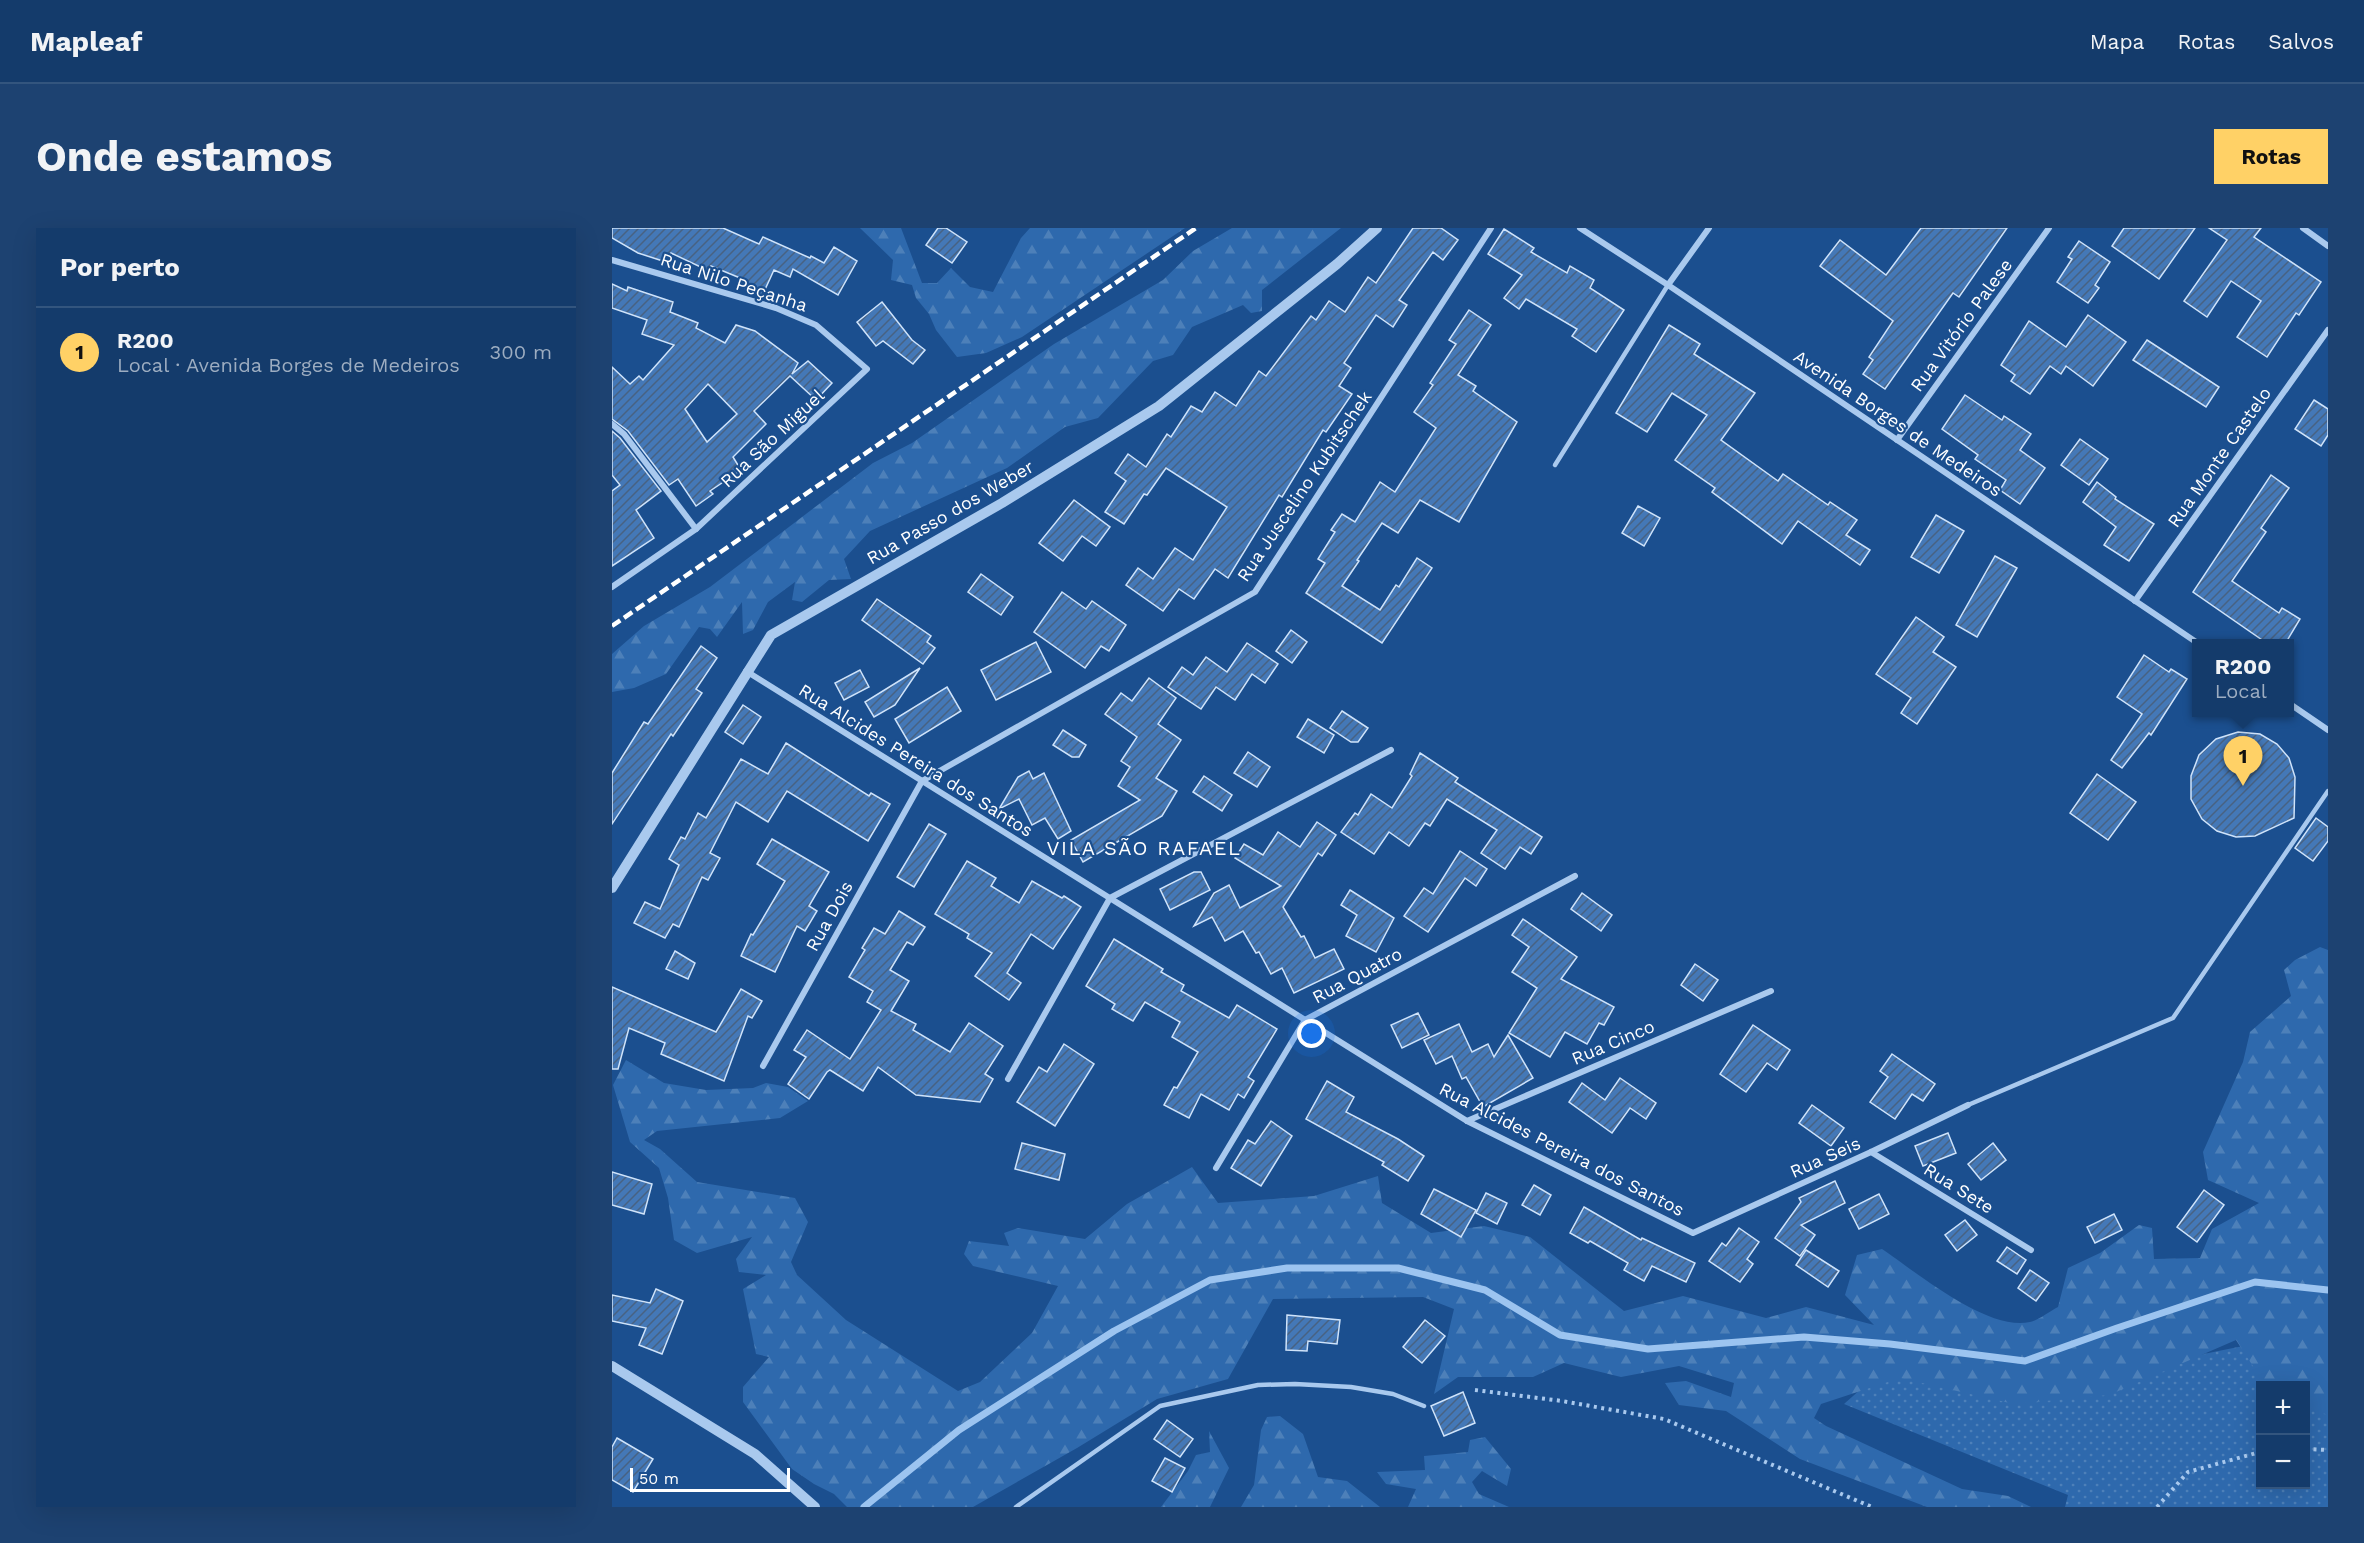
<!DOCTYPE html>
<html lang="pt">
<meta charset="utf-8">
<style>
body{margin:0;font-family:"Work Sans",sans-serif;background:#1d4271;color:#f1f3f6}
.controls{position:absolute;right:18px;bottom:18px;display:grid;overflow:hidden;border-radius:0px;box-shadow:0 6px 24px #0002}
.controls button{width:54px;height:54px;display:grid;place-items:center;padding:0;border:0;border-bottom:2px solid #33557e;background:#143b6b;color:#f1f3f6;font:30px sans-serif}
.scale{position:absolute;left:18px;bottom:15px;width:160px;box-sizing:border-box;padding-left:6px;border:3px solid #fff;border-top:0;font-size:16px;line-height:21px;white-space:nowrap;color:#fff;-webkit-text-stroke:4px #1b4f8f;paint-order:stroke}
.you{position:absolute;left:700px;top:806px;width:21px;height:21px;margin:-15px;border:4px solid #fff;border-radius:50%;background:#1a73e8;box-shadow:0 0 0 9px #1a73e833}
.badge{display:grid;place-items:center;width:39px;height:39px;border-radius:50%;background:#ffd166;color:#111;font-size:20px;font-weight:700}
.pin{position:absolute;translate:-50% -50px;filter:drop-shadow(0 2px 3px #0008)}
.pin::after{content:'';position:absolute;top:32px;width:21px;height:18px;background:inherit;clip-path:polygon(0 0,100% 0,50% 100%)}
.popup{position:absolute;left:1580px;top:411px;width:102px;height:78px;box-sizing:border-box;display:grid;place-content:center;border-radius:0px;background:#143b6b;filter:drop-shadow(0 2px 4px #0005);font-size:20px;white-space:nowrap;color:#9dadc1}
.popup b{font-size:22px;color:#f1f3f6}
.popup::after{content:'';position:absolute;left:50%;top:100%;margin-left:-12px;border:12px solid transparent;border-top-color:#143b6b}
.list{margin:0;padding:0;list-style:none}
h2{display:flex;justify-content:space-between;align-items:center;height:78px;margin:0;padding:0 24px;font-size:26px}
h2 small{font-size:20px;font-weight:400;color:#9dadc1}
.list li{display:grid;grid-template-columns:39px 1fr auto;gap:18px;align-items:center;box-sizing:border-box;height:90px;padding:0 24px;border-top:2px solid #33557e}
.list b{display:block;font-size:22px;white-space:nowrap}
.list p{margin:0;font-size:20px;white-space:nowrap;color:#9dadc1}
.list em{font-size:20px;font-style:normal;color:#9dadc1}
.map{position:relative;flex:none;width:1716px;height:1279px;overflow:hidden;border-radius:0px}
header{display:flex;align-items:center;gap:36px;box-sizing:border-box;height:84px;padding:0 30px;background:#143b6b;border-bottom:2px solid #33557e}
header strong{font-size:28px}
nav{display:flex;gap:33px;margin-inline-start:auto;font-size:21px}
.intro{display:flex;align-items:center;justify-content:space-between;box-sizing:border-box;height:144px;padding:0 36px}
h1{margin:0;font-size:42px}
.button{padding:15px 27px;border-radius:0px;background:#ffd166;color:#111;font-size:21px;font-weight:700}
main{display:flex;gap:36px;padding:0 36px}
aside{flex:1;background:#143b6b;border-radius:0px;box-shadow:0 6px 24px #0002}
.map>svg:first-child{display:block}
.grass{fill:url(#grass-dots);fill-rule:evenodd}
.forest{fill:url(#forest-firs)}
.lines{fill:none;stroke-linecap:round;stroke-linejoin:round}
.stream{stroke:#9cc4f0;stroke-width:7}
.building{fill:url(#building-hatch);stroke:#cfe3fa;stroke-width:1.5;fill-rule:evenodd}
.path{stroke:#a9c9ee;stroke-width:4;stroke-dasharray:3 4.5;stroke-linecap:butt}
.service{stroke:#a9c9ee;stroke-width:4.5}
.minor{stroke:#a9c9ee;stroke-width:6}
.tertiary{stroke:#a9c9ee;stroke-width:10}
.rail{stroke:#fff;stroke-width:4.5;stroke-dasharray:10 4.5;stroke-linecap:butt}
.labels{text-anchor:middle;dominant-baseline:central;stroke-width:4.5;stroke-linejoin:round;paint-order:stroke}
.street-label{font-size:18px;fill:#fff;stroke:#1b4f8f}
.neighbourhood-label{font-size:20px;letter-spacing:1.5px;fill:#fff;stroke:#1b4f8f}
</style>
<header>
<strong>Mapleaf</strong>
<nav><a>Mapa</a><a>Rotas</a><a>Salvos</a></nav>
</header>
<div class="intro"><h1>Onde estamos</h1><a class="button">Rotas</a></div>
<main>
<aside>
<h2>Por perto<small></small></h2>
<ul class="list">
<li><span class="badge">1</span><div><b>R200</b><p>Local · Avenida Borges de Medeiros</p></div><em>300 m</em></li>
</ul>
</aside>
<div class="map">
<svg width="1716" height="1279" viewBox="0 0 1716 1279">
<defs>
<pattern id="grass-dots" width="8" height="8" patternUnits="userSpaceOnUse" patternTransform="scale(1.5)"><rect width="8" height="8" fill="#2e69ad"/><path d="M2 2h.1M6 6h.1" fill="none" stroke="#4d80b9" stroke-width="1.8" stroke-linecap="round"/></pattern>
<pattern id="forest-firs" width="22" height="20" patternUnits="userSpaceOnUse" patternTransform="scale(1.5)"><rect width="22" height="20" fill="#2e69ad"/><path d="M5 1l3.5 6h-7zM16 11l3.5 6h-7z" fill="#4d80b9"/></pattern>
<pattern id="building-hatch" width="6" height="6" patternUnits="userSpaceOnUse" patternTransform="scale(1.5)"><rect width="6" height="6" fill="#4478b7"/><path d="M-1 1l2-2M0 6l6-6M5 7l2-2" fill="none" stroke="#486282"/></pattern>
</defs>
<rect width="100%" height="100%" fill="#1b4f8f"/>
<!-- grass -->
<path class="grass" d="M1641,1116l75,47v116h-263l3,-12 -224,-91 53,-47 129,33zM1648,1158h46v98h-46z"/>
<!-- forest -->
<g class="forest">
<path d="M248,0h41l21,55h15l14,-15 19,19 23,5 28,-54 9,-10h155l-163,109 -36,16 -29,4 -21,-27 -7,-16 -13,-16 -4,-13 -21,-5 2,-20z"/>
<path d="M620,0h109l-79,62v21l-11,2 -8,-8 -51,22 -19,28 -20,6 -55,57 -33,9 -58,41 -137,63 -26,28 7,20 -22,1 -27,22 -10,-2 3,-18 -27,20 -15,28 -10,4 -1,-32 -25,35 -7,-8 -11,-2 -33,47 -32,14 -22,4v-38l32,-28 66,-39 163,-124 39,-20 142,-99 109,-64 30,-29z"/>
<path d="M1708,719l8,3v465l-22,-8v-21l-34,-1 -12,-8 -24,-37 -127,55 -95,9 -114,-26 -79,26 -7,14 12,8 136,63 46,7 23,11h-104l-127,-48 -74,-48 -47,-6 -14,-22 21,-2 45,16 3,-14 -55,-17 -58,11 -57,-14 -31,14h-75l-24,17 20,-85 -31,-12 -150,2 -45,80 -71,20 -80,49 -104,59h-126l-13,-13 -20,-10 -22,-15 -49,-67v-15l26,-30 -13,-3 -13,-65 23,-14 -27,-3 -3,-13 16,-22 -55,16 -23,-13 -6,-42 -9,-30 -29,-26 -17,-57 13,-25 38,23 42,7 47,-2 13,-5 22,4 20,14 -28,17 -123,13 -13,9 16,9 37,33 98,16 13,24 -17,40 6,13 49,45 112,71 22,-9 52,-49 26,-47 -85,-20 -9,-12 5,-13 40,5 -5,-13 14,-5 67,11 42,-35 65,-37 26,36 96,-7 64,-20 4,27 49,30 53,-7 46,11 94,74 59,-15 83,22 40,-11 68,18 -29,-30 12,-40 25,-6c34,23 106,83 148,73 9,-2 20,-11 28,-15l10,-39 32,-15 39,-28 13,3 2,31 46,-1 12,-29 47,-26 -51,-23 -5,-28 40,-90 7,-30 41,-36 -7,-26 11,-10z"/>
<path d="M668,1188l23,18 15,43 29,4 33,26h-139l13,-22 7,-55 6,-13z"/>
<path d="M597,1203l20,37 -19,39h-49l27,-36 8,-16 14,-3z"/>
<path d="M873,1209l26,32 -4,17 -25,-15 -10,11 7,12 30,13h-101l8,-18 -30,-5 -9,-12 48,-2 -1,-14 44,-4 2,-12z"/>
</g>
<g class="lines">
<!-- stream -->
<path class="stream" d="M252,1279l95,-77 155,-99 96,-51 77,-12h111l87,22 75,45 88,14 156,-12 86,7 135,17 92,-33 138,-46 73,8"/>
</g>
<!-- building -->
<g class="building">
<path d="M0,0h111l36,16 4,-7 47,21 1,-2 13,7 10,-16 23,14 -19,34 -45,-26 -3,8 -16,-7 -12,26 -20,-9 3,-7 -34,-14 -2,5 -38,-18 -5,9 -28,-9 -26,-15z"/>
<path d="M326,0h8l21,14 -15,21 -26,-18z"/>
<path d="M801,0h28l17,12 -15,20 -10,-8 -34,48 8,5 -14,22 -17,-12 -32,48 7,5 -12,18 13,8 -26,38 -3,-2 -41,67 -3,-2 -51,83 -13,-9 -21,30 -15,-10 -16,22 -37,-26 12,-17 15,11 22,-31 18,12 34,-53 -61,-39 -19,27 -3,-1 -20,30 -19,-12 21,-31 -11,-8 13,-19 18,13 21,-33 4,3 20,-31 11,6 13,-20 21,14 23,-35 7,5 45,-60 5,4 13,-19 16,11 23,-35 8,6z"/>
<path d="M1309,0h86l-48,69 -6,-4 -68,96 -22,-15 10,-14 -4,-3 24,-36 -73,-55 20,-26 46,35z"/>
<path d="M1512,0h71l-36,51 -47,-33z"/>
<path d="M1597,0h52l-7,9 67,45 -22,33 -3,-2 -29,44 -30,-20 24,-36 -30,-20 -24,36 -23,-16 43,-61z"/>
<path d="M892,1l30,19 -3,4 36,21 3,-7 24,14 -4,8 34,22 -28,42 -24,-16 5,-7 -51,-30 -7,10 -15,-11 18,-23 -34,-21z"/>
<path d="M1467,13l31,21 -15,23 4,3 -11,15 -31,-21 15,-23 -4,-2z"/>
<path d="M0,56l15,7 1,-4 45,15 -3,10 28,11 -2,5 29,15 11,-18 19,6 43,32 -6,11 16,-13 24,22 -16,17 -26,-24 -36,35 12,13 -33,33 8,13 -31,21 3,3 -17,12 -18,-27 -9,6 -41,-54 -16,-12v-52l18,17 9,-8 4,4 31,-35 -32,-11 5,-14 -35,-12zM96,156l29,30 -30,28 -22,-33z"/>
<path d="M270,74l30,38 13,10 -12,14 -30,-23 -7,5 -19,-24z"/>
<path d="M857,82l22,15 -33,50 18,11 -3,5 44,31 -58,100 -39,-22 -22,33 -16,-10 -25,37 2,1 -17,25 38,24 16,-25 3,2 18,-29 15,10 -50,75 -76,-50 19,-30 -7,-4 17,-27 -4,-2 11,-16 13,8 25,-40 15,10 41,-64 -22,-16 19,-27 -3,-2 26,-39 -7,-4z"/>
<path d="M1476,87l38,27 -33,44 -27,-20 -5,8 -11,-8 -20,28 -19,-13 4,-6 -14,-10 28,-44 37,26z"/>
<path d="M1057,97l31,19 -6,10 61,39 -34,47 57,41 5,-7 45,31 2,-3 27,18 -11,15 24,15 -10,15 -62,-44 -16,23 -70,-52 3,-4 -40,-28 32,-45 -35,-22 -25,39 -31,-19z"/>
<path d="M1535,112l72,47 -13,20 -73,-47z"/>
<path d="M1353,167l37,25 2,-4 27,18 -11,16 25,18 -25,36 -20,-14 6,-10 -31,-21 3,-4 -36,-26z"/>
<path d="M1702,172l14,9v26l-7,11 -26,-17z"/>
<path d="M0,203l8,7 41,53 -25,19 18,28 -42,28v-75l8,-6 -8,-10z"/>
<path d="M1468,211l28,20 -19,26 -28,-20z"/>
<path d="M1659,247l18,13 -28,40 5,4 -34,49 47,32 3,-5 18,11 -15,25h-17l-75,-52z"/>
<path d="M1485,254l19,15 -1,2 39,25 -25,37 -25,-16 12,-18 -33,-25z"/>
<path d="M462,272l36,27 -14,19 -14,-10 -19,25 -24,-18z"/>
<path d="M1026,278l22,12 -16,28 -22,-13z"/>
<path d="M1324,287l28,16 -25,42 -28,-16z"/>
<path d="M1383,328l22,12 -40,69 -21,-12z"/>
<path d="M369,346l32,23 -12,18 -33,-23z"/>
<path d="M450,364l24,17 6,-8 34,24 -17,26 -8,-5 -16,22 -51,-36z"/>
<path d="M265,371l54,37 -4,6 8,6 -12,16 -61,-44z"/>
<path d="M1304,389l28,20 -11,15 23,15 -39,57 -16,-11 10,-15 -35,-24z"/>
<path d="M679,402l16,12 -15,21 -16,-12z"/>
<path d="M424,414l15,30 -55,28 -15,-30z"/>
<path d="M635,415l31,21 -13,19 -13,-9 -17,26 -19,-13 -15,22 -33,-22 14,-20 11,8 13,-18 21,15z"/>
<path d="M89,418l16,12 -21,31 6,4 -29,43 -2,-2 -59,90v-51l32,-51 4,2z"/>
<path d="M1532,427l25,17 2,-3 16,10 -36,56 -2,-2 -27,35 -11,-8 31,-46 -25,-17z"/>
<path d="M308,440l-25,37 -21,12 -9,-15z"/>
<path d="M248,442l9,17 -25,13 -9,-17z"/>
<path d="M537,450l27,20 -18,26 23,16 -25,38 21,13 -15,25 -79,46 -12,-22 69,-40 -22,-14 12,-19 -9,-6 16,-24 -32,-23 16,-21 11,8z"/>
<path d="M335,459l14,24 -52,32 -14,-24z"/>
<path d="M131,477l18,12 -18,27 -18,-12z"/>
<path d="M730,483l26,17 -10,14h-7l-21,-14z"/>
<path d="M696,491l26,16 -10,18 -27,-16z"/>
<path d="M451,502l23,15 -7,12h-7l-19,-12z"/>
<path d="M1626,504l22,2 17,10 12,14 6,19 -1,41 -39,18 -19,1 -19,-6 -15,-12 -11,-20v-23l8,-21 17,-16z"/>
<path d="M174,515l83,53 2,-3 19,11 -22,37 -81,-50 -19,31 -32,-20 -26,51 10,5 -12,22 -6,-3 -23,50 -6,-3 -8,14 -31,-15 11,-21 15,7 19,-44 -10,-6 12,-22 4,2 13,-26 8,5 35,-59 27,15z"/>
<path d="M636,524l22,15 -13,20 -23,-14z"/>
<path d="M808,525l38,25 -3,4 87,55 -11,17 -11,-7 -15,22 -24,-16 16,-23 -50,-31 -17,27 -5,-3 -16,23 -20,-14 -15,22 -33,-22 14,-19 3,2 13,-21 21,14 20,-32 -2,-2z"/>
<path d="M417,543l4,8 11,-6 27,58 -13,8 -13,-21 -13,7 -13,-26 -20,10 19,-32z"/>
<path d="M1485,546l39,28 -28,38 -38,-27z"/>
<path d="M592,548l28,19 -10,16 -29,-19z"/>
<path d="M1704,590l12,9v14l-15,20 -18,-13z"/>
<path d="M705,594l19,13 -14,21 -4,-3 -35,54 18,30 3,-1 11,22 19,-9 10,20 -50,24 -12,-25 -11,6 -12,-22 -3,1 -13,-22 -18,10 -13,-24 -18,9 20,-33 15,-8 11,23 41,-22 -46,-28 9,-14 19,11 15,-23 22,15z"/>
<path d="M317,596l17,10 -32,53 -17,-10z"/>
<path d="M160,611l57,33 -20,34 8,5 -12,20 -8,-5 -22,46 -34,-16 10,-22 2,1 32,-54 -28,-17z"/>
<path d="M848,623l27,18 -11,17 -11,-8 -37,54 -24,-16 20,-28 9,6z"/>
<path d="M355,633l29,17 -5,8 28,17 13,-22 30,17 2,-2 17,11 -28,42 -22,-15 -24,39 14,10 -12,17 -34,-24 17,-23 -25,-15 2,-4 -34,-20z"/>
<path d="M582,644h7l9,18 -40,20 -10,-21z"/>
<path d="M738,662l44,28 -18,34 -30,-16 11,-21 -16,-10z"/>
<path d="M970,665l30,22 -11,16 -30,-22z"/>
<path d="M287,683l26,16 -12,18 -6,-3 -17,28 19,11 -18,30 25,13 -3,6 37,22 19,-29 34,23 -18,28 8,5 -13,23 -64,-7 -38,-28 -15,24 -33,-21 -3,2 -18,27 -21,-15 18,-27 -12,-7 13,-20 43,29 31,-49 -14,-8 6,-11 -24,-14 16,-27 -3,-2 12,-20 11,6z"/>
<path d="M911,691l54,38 -16,22 53,28 -10,18 -5,-2 -12,21 -22,-12 -15,25 -41,-24 28,-45 -25,-16 17,-25 -17,-12z"/>
<path d="M502,711l49,30 -2,3 23,13 -3,6 48,27 8,-13 40,24 -29,48 6,4 -10,17 -6,-4 -9,16 -28,-16 -12,24 -25,-13 10,-18 3,1 21,-36 -26,-15 8,-15 -35,-20 -12,19 -21,-12 3,-5 -29,-18z"/>
<path d="M63,723l20,12 -7,16 -22,-10z"/>
<path d="M1083,736l23,16 -15,21 -22,-16z"/>
<path d="M0,759l104,45 25,-43 21,12 -10,17 -4,-2 -24,65 -63,-27 4,-11 -36,-15 -11,41h-6z"/>
<path d="M806,785l11,22 -27,13 -11,-23z"/>
<path d="M847,796l13,28 16,-8 6,13 14,-22 25,43 -50,29 -17,-30 -4,2 -10,-23 -16,8 -12,-24z"/>
<path d="M1141,797l37,25 -13,20 -10,-7 -21,29 -26,-18z"/>
<path d="M452,816l30,20 -39,62 -38,-24 22,-35 8,5z"/>
<path d="M1280,826l43,30 -12,17 -11,-7 -17,25 -25,-17 18,-25 -8,-6z"/>
<path d="M1008,850l36,25 -10,16 -16,-11 -18,25 -43,-31 13,-19 23,17z"/>
<path d="M715,853l27,16 -8,15 52,27 26,17 -16,25 -26,-16 2,-3 -78,-43z"/>
<path d="M1200,877l32,23 -13,18 -32,-23z"/>
<path d="M659,893l21,15 -31,50 -30,-18 17,-28 7,4z"/>
<path d="M1336,905l8,20 -33,13 -8,-20z"/>
<path d="M410,915l43,11 -6,26 -44,-11z"/>
<path d="M1381,915l13,17 -25,20 -13,-16z"/>
<path d="M0,944l40,12 -8,30 -32,-9z"/>
<path d="M1223,953l10,22 -44,22 14,10 -15,21 -25,-18 26,-36 -2,-4z"/>
<path d="M922,957l17,10 -11,20 -18,-10z"/>
<path d="M822,961l42,21 -15,27 -40,-23z"/>
<path d="M1592,962l20,15 -27,37 -20,-15z"/>
<path d="M874,965l21,10 -10,21 -21,-11z"/>
<path d="M1267,966l10,20 -30,15 -10,-20z"/>
<path d="M972,979l57,33 1,-2 53,25 -9,19 -34,-16 -8,15 -20,-11 4,-7 -38,-22 -2,2 -18,-10z"/>
<path d="M1502,986l8,16 -27,13 -8,-16z"/>
<path d="M1353,992l12,15 -20,16 -12,-16z"/>
<path d="M1127,1000l20,14 -12,17 6,5 -13,18 -31,-21 13,-18 4,3z"/>
<path d="M1395,1019l19,13 -9,14 -20,-13z"/>
<path d="M1194,1022l33,21 -11,16 -32,-22z"/>
<path d="M1418,1042l19,13 -13,18 -18,-13z"/>
<path d="M44,1061l27,12 -21,53 -23,-9 7,-17 -34,-7v-26l38,8z"/>
<path d="M675,1087l53,5 -3,24 -29,-3 -1,10 -21,-1z"/>
<path d="M813,1092l20,16 -23,27 -19,-16z"/>
<path d="M851,1164l12,31 -31,13 -13,-30z"/>
<path d="M555,1192l26,19 -13,18 -26,-18z"/>
<path d="M5,1210l36,21 -20,33 -21,-12v-33z"/>
<path d="M553,1230l20,10 -13,24 -20,-11z"/>
</g>
<g class="lines">
<!-- path -->
<g class="path">
<path d="M863,1162l87,11 102,18 208,88"/>
<path d="M1694,1221l22,1"/>
<path d="M1545,1279l31,-35 72,-20"/>
</g>
<!-- service -->
<g class="service">
<path d="M943,237l113,-180"/>
<path d="M1356,877l205,-87 155,-227"/>
<path d="M404,1279l144,-101 98,-21 37,-1 56,3 42,7 31,12"/>
</g>
<!-- minor -->
<g class="minor">
<path d="M968,0l88,57 531,359"/>
<path d="M1691,0l25,18"/>
<path d="M0,32l164,48 40,17 51,44 -171,160 -84,58"/>
<path d="M1056,57l41,-57"/>
<path d="M0,196l12,10 72,95"/>
<path d="M1285,212l152,-212"/>
<path d="M1523,373l193,-271"/>
<path d="M134,443l721,450 226,112 178,-81 97,-47"/>
<path d="M1678,476l38,26"/>
<path d="M151,838l159,-285 333,-189 236,-364"/>
<path d="M396,851l102,-181 281,-148"/>
<path d="M855,893l304,-130"/>
<path d="M1259,924l160,98"/>
<path d="M604,940l89,-148 270,-144"/>
</g>
<!-- tertiary -->
<g class="tertiary">
<path d="M0,660l159,-253 231,-132 157,-97 178,-142 40,-36"/>
<path d="M0,1138l143,88 60,53"/>
</g>
<!-- rail -->
<path class="rail" d="M0,398l584,-398"/>
</g>
<g class="labels">
<!-- street labels -->
<g class="street-label">
<text transform="translate(122 54) rotate(18)">Rua Nilo Peçanha</text>
<text transform="translate(1349 97) rotate(-54)">Rua Vitório Palese</text>
<text transform="translate(1286 195) rotate(34)">Avenida Borges de Medeiros</text>
<text transform="translate(160 210) rotate(-43)">Rua São Miguel</text>
<text transform="translate(1607 229) rotate(-55)">Rua Monte Castelo</text>
<text transform="translate(692 258) rotate(-56)">Rua Juscelino Kubitschek</text>
<text transform="translate(338 284) rotate(-30)">Rua Passo dos Weber</text>
<text transform="translate(304 532) rotate(32)">Rua Alcides Pereira dos Santos</text>
<text transform="translate(217 688) rotate(-61)">Rua Dois</text>
<text transform="translate(745 747) rotate(-28)">Rua Quatro</text>
<text transform="translate(1001 814) rotate(-23)">Rua Cinco</text>
<text transform="translate(950 921) rotate(27)">Rua Alcides Pereira dos Santos</text>
<text transform="translate(1213 929) rotate(-24)">Rua Seis</text>
<text transform="translate(1347 960) rotate(32)">Rua Sete</text>
</g>
<!-- neighbourhood labels -->
<g class="neighbourhood-label">
<text x="532" y="620">VILA SÃO RAFAEL</text>
</g>
</g>
</svg>
<div class="controls">
<button>+</button>
<button>−</button>
</div>
<div class="scale">50 m</div>
<div class="you"></div>
<div class="pin badge" style="left:1631px;top:558px">1</div>
<div class="popup"><b>R200</b>Local</div>
</div>
</main>
